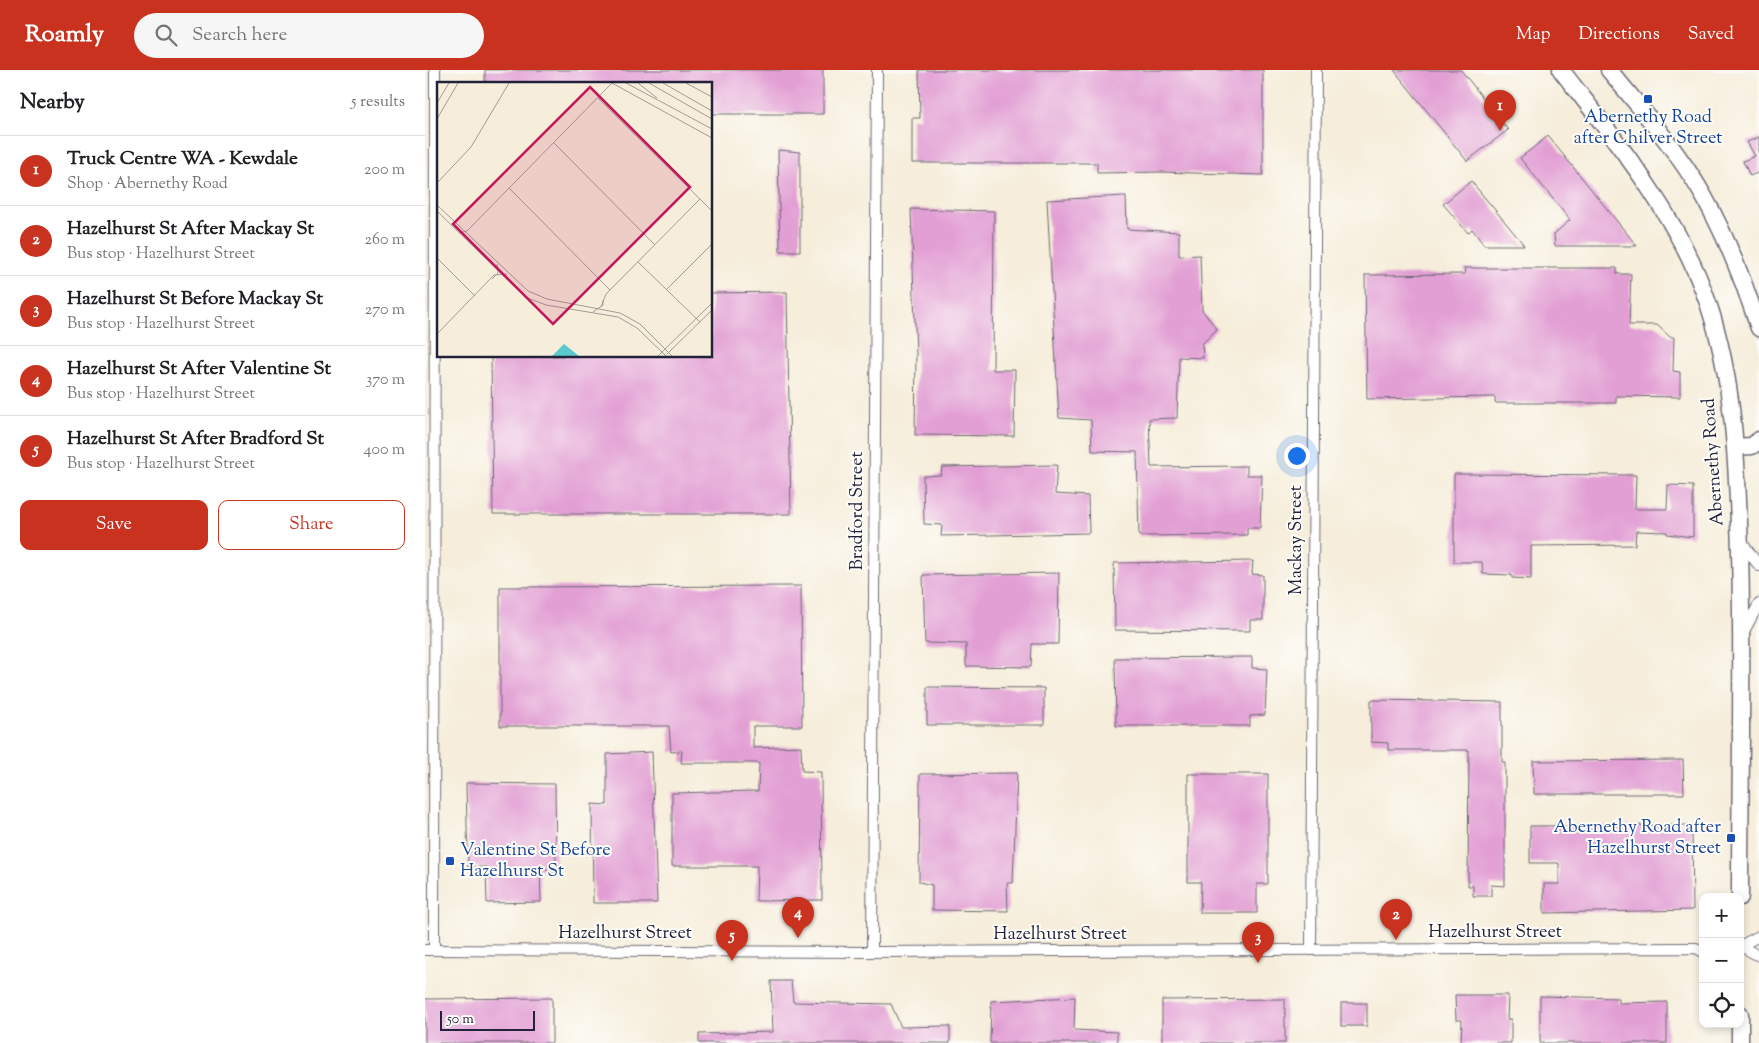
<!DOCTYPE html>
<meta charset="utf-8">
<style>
body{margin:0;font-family:"Sorts Mill Goudy",serif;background:#f6f6f6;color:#202124}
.controls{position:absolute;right:15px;bottom:15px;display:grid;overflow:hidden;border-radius:10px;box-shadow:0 2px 8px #0003}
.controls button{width:45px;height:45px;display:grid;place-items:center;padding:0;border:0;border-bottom:1px solid #e0e0e0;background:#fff;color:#202124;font:25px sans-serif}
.scale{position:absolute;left:15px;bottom:12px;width:95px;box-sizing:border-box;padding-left:5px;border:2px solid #22223b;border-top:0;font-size:14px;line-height:18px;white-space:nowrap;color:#22223b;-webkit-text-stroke:4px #fdfcf7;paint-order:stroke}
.you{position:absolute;left:871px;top:385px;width:18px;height:18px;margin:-12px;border:4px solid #fff;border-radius:50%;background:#1a73e8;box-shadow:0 0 0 8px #1a73e833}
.badge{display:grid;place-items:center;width:32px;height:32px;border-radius:50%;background:#c8321e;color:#fff;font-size:16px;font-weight:700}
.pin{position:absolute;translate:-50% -41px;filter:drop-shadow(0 1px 2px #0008)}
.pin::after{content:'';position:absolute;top:26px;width:18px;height:15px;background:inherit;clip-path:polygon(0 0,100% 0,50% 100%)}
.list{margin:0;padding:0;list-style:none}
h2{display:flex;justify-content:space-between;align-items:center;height:65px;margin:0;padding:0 20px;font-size:21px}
h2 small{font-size:16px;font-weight:400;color:#757577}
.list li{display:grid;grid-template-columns:32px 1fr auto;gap:15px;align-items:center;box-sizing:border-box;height:70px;padding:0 20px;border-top:1px solid #e0e0e0}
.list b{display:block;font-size:19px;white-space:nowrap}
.list p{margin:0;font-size:16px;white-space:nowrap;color:#757577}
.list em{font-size:16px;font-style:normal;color:#757577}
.actions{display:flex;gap:10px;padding:15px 20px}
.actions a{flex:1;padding:11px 0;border:1px solid #c8321e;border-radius:10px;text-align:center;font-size:18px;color:#c8321e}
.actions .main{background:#c8321e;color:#fff}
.icon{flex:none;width:28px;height:28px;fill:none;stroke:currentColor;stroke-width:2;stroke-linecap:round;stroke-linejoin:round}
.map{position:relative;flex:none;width:1334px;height:973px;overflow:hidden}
header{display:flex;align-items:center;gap:30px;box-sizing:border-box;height:70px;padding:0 25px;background:#c8321e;color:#fff}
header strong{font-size:24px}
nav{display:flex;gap:28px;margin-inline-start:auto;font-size:18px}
.search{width:350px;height:45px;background:#f6f6f6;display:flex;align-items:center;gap:12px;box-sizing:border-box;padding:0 18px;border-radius:28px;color:#757577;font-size:19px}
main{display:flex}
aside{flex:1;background:#fff}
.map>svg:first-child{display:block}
.building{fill:#e29fd4}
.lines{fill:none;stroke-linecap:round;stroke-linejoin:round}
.street-casing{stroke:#6c6973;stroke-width:12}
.primary-casing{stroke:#6c6973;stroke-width:19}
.street{stroke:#fff;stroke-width:10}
.primary{stroke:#fff;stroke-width:16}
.transit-dot{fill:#1a4fb4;stroke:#fdfcf7;stroke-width:2}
.labels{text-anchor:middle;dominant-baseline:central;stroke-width:4;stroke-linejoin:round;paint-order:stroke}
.transit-label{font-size:18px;fill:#164399;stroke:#fdfcf7}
.street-label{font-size:18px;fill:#22223b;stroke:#fdfcf7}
.inset-road{fill:none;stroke:#a19c9a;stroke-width:1}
.view{fill:#c2185b;fill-opacity:0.15;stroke:#c2185b;stroke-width:2.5}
.inset-edge{fill:none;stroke:#22223b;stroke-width:2.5}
</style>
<header>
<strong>Roamly</strong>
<div class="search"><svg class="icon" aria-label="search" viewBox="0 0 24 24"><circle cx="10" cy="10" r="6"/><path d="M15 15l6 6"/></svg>Search here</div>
<nav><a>Map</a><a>Directions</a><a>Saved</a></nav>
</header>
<main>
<aside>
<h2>Nearby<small>5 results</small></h2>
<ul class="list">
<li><span class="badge">1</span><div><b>Truck Centre WA - Kewdale</b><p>Shop · Abernethy Road</p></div><em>200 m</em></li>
<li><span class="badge">2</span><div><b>Hazelhurst St After Mackay St</b><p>Bus stop · Hazelhurst Street</p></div><em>260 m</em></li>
<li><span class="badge">3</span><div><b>Hazelhurst St Before Mackay St</b><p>Bus stop · Hazelhurst Street</p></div><em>270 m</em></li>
<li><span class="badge">4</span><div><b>Hazelhurst St After Valentine St</b><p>Bus stop · Hazelhurst Street</p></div><em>370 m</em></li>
<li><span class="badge">5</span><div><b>Hazelhurst St After Bradford St</b><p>Bus stop · Hazelhurst Street</p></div><em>400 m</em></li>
</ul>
<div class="actions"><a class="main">Save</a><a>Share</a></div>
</aside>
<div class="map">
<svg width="1334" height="973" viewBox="0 0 1334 973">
<rect width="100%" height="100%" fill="#fdfcf7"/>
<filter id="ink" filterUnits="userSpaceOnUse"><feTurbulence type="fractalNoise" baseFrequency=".02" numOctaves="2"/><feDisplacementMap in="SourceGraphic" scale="10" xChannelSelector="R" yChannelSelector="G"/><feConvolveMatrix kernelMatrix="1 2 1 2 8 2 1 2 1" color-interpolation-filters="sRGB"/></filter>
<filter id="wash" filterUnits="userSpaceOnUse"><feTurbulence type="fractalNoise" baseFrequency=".0096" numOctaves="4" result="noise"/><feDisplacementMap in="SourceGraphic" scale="20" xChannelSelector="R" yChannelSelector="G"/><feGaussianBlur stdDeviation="1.12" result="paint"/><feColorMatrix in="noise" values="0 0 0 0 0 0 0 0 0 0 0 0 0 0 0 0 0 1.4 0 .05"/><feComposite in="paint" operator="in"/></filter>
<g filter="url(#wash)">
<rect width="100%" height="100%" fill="#f6edda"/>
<g id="blocks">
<!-- building -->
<g class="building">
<path d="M60,0h338v44h-112v-30h-226z"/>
<path d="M494,0h344v105l-103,-3 -63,1v-10h-185v-45h8z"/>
<path d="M969,0h67l47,60 -41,31z"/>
<path d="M1123,66l89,110h-82l-1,-12 16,-14 -50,-62z"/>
<path d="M1334,67v35l-9,4 -7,-15 12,-5 -8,-14z"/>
<path d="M353,80l22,2v99h-20z"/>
<path d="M1046,111l53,64h-40l-12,-16 -4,4 -25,-29z"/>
<path d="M701,126l1,33 52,3v24l21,-1 2,55 15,19 -15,15 1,14 -24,-1 -2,61 -28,1 2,48 96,-1v9h15l-2,53h-13v7l-108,1 -2,-84 -45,-1 -1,-31 -32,-2 -12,-218z"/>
<path d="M486,139l83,2 -1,159h22l-1,66 -99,-1 1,-81z"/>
<path d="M1039,198h153v6h14l-2,51h28l13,12h4l-1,34 7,1v25l-64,-1v7h-121v-6l-128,2 -2,-124 100,-1z"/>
<path d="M362,222l4,222h-298l-2,-158h220v-63z"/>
<path d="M632,395l-2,29 33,2 1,37 -148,3 1,-11 -18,-1 -1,-48 18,-1 1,-8z"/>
<path d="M1029,404l182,1 -1,34h32l1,-24 25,1v51l-26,-3v-2l-31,-1 -1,14 -104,1v33l-19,-1v-3l-29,-1 -1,-12h-28z"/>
<path d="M828,491l-1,13 11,1v45h-13v11l-135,-1 -1,-67z"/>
<path d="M634,503l-1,71h-26l-1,23 -65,-1v-22l-41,-1 -2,-68z"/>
<path d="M376,516l1,140h-49v22l48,-2 1,25 19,1 1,128 -66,1 1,-35h-85v-73l86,-2 1,-28h-78l1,-12 -11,1 -2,-26h-169v-139z"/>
<path d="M827,587v11l15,1 -2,46 -15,1v10h-134l-1,-68z"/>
<path d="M502,617l117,1v37h-117z"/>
<path d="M946,630l131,2v60h3v124l-14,-1v11h-18v-10h-5l1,-136h-81v-7l-17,-1z"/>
<path d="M227,682l5,151h-64l-1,-99 15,1v-51z"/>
<path d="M1258,690l1,34h-150l-1,-33z"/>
<path d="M592,703l-4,110h-6l1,28 -76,-1v-25l-13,-3 1,-108z"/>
<path d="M763,704h80v110h-11v29h-57l1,-31h-13z"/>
<path d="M41,713l89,1 1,87 -16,-1 1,32 -54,1 -1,-36h-18z"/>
<path d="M1267,755l1,85 -149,3v-29h15v-21h-29v-37z"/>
<path d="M346,911h20l2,21 98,2 10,23 49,-1v17h-251v-9l74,-2z"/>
<path d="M1030,925h53l-1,24h4v24h-50l1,-23h-6z"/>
<path d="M1115,926l79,2v5l48,-1v41h-127z"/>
<path d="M650,927l-1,33 43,2v11h-127l1,-42z"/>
<path d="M127,928v45h-127v-44z"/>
<path d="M860,929v44h-123v-43z"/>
<rect x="916" y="933" width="26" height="23"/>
</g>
</g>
</g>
<g filter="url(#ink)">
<use href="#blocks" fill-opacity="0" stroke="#6c6973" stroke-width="1"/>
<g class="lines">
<defs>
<g id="street">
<path d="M1316,471l18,25"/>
<path d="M1319,561l15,-27"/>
<path d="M1315,876l19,-10"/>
<path d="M1315,876l19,10"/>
<path d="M9,879l1,-879"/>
<path d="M0,880l447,2 824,-4 7,4"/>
<path d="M886,880l5,-880"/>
<path d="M447,882l5,-882"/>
</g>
<g id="primary">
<path d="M1136,0c56,72 117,145 147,233 27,80 29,164 32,247 3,116 0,231 0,347"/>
<path d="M1184,0c33,40 68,80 94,125 24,42 41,87 56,133"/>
<path d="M1310,377l17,-1 7,-6"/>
<path d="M1315,944v29"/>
</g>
</defs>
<!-- street casing -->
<use href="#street" class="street-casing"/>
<!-- primary casing -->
<use href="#primary" class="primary-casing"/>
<!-- street -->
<use href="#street" class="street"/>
<!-- primary -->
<use href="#primary" class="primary"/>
</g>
</g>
<!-- markers -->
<g class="transit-dot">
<rect x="1218" y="24" width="10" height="10" rx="2.5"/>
<rect x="1301" y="763" width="10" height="10" rx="2.5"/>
<rect x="20" y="786" width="10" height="10" rx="2.5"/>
</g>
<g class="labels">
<!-- transit labels -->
<g class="transit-label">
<text x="1223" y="48">Abernethy Road<tspan x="1223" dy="21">after Chilver Street</tspan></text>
<text x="1296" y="758" text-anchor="end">Abernethy Road after<tspan x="1296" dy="21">Hazelhurst Street</tspan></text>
<text x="35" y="781" text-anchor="start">Valentine St Before<tspan x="35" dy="21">Hazelhurst St</tspan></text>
</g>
<!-- street labels -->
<g class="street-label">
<text transform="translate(1289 392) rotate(-94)">Abernethy Road</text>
<text transform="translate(433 441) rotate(-90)">Bradford Street</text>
<text transform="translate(872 470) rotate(-90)">Mackay Street</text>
<text x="1070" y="863">Hazelhurst Street</text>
<text x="200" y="864">Hazelhurst Street</text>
<text x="635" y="865">Hazelhurst Street</text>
</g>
</g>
<!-- overview -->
<g transform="translate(12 12)">
<rect width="275" height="275" fill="#f6edda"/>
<path d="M127,262l15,12h-27z" fill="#5bc8d0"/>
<path class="inset-road" d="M175,1l100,55M189,1l86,46M201,1l19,15M212,1l63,36M226,1l49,28M249,1l26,14M161,16l114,113M0,21l12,-20M0,37l21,-36M117,61l101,102M0,101l34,-36 38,-64M72,106l101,102M0,123l91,86 19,8 73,14 20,11 32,32M0,129l88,86 21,8 72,12 19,11 29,28M22,151l8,-2 145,-148M0,176l38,38M201,180l62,60M55,197l6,-6 -1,-9M229,208l46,-46M164,225l5,-13 94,-95M156,230l10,-7v-5M0,252l57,-59 13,-1M230,272l45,-44M221,274l54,-53"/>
<path class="view" d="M153,5l100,100 -137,137 -100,-100z"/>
<rect width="275" height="275" class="inset-edge"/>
</g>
</svg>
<div class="controls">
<button>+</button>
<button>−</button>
<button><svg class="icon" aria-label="locate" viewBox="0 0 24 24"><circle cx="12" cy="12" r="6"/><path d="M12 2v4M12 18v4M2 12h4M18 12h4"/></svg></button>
</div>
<div class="scale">50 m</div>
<div class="you"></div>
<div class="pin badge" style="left:1075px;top:61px">1</div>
<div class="pin badge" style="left:971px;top:870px">2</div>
<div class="pin badge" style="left:833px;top:893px">3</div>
<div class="pin badge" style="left:373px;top:868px">4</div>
<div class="pin badge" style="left:307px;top:891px">5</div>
</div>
</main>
